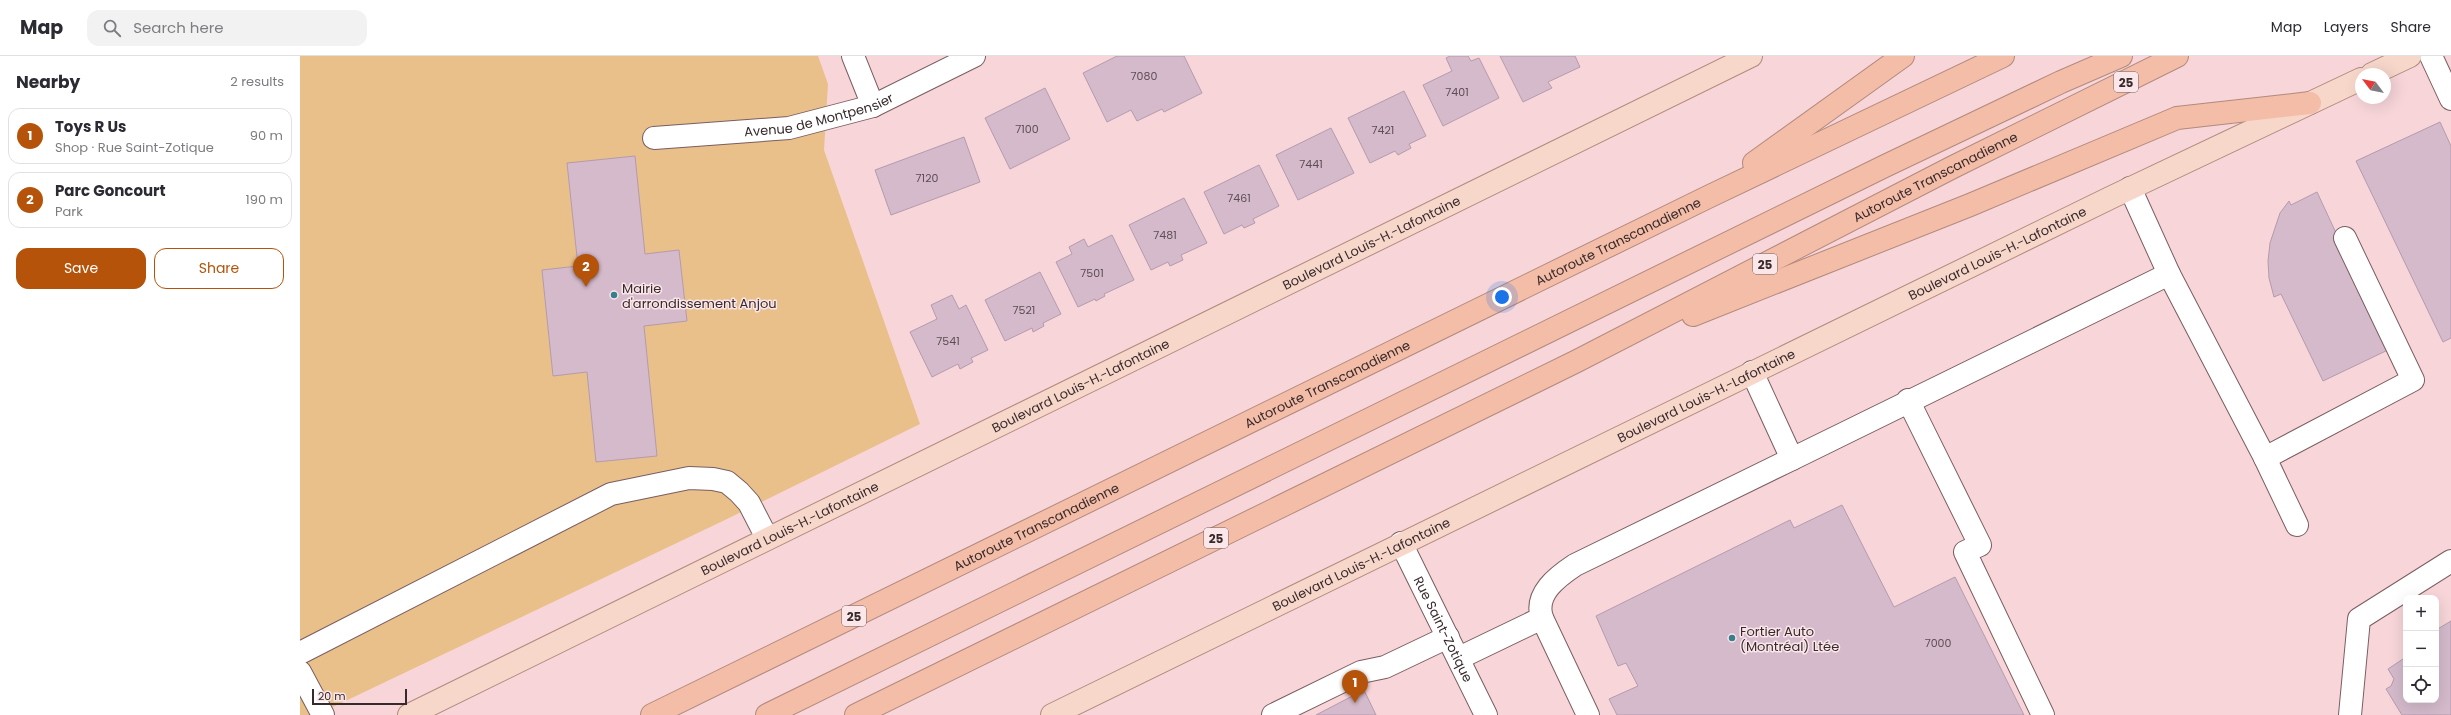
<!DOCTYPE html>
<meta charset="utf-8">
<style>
body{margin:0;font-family:Poppins,sans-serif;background:#f2f2f3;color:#2b2b33}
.controls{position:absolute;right:12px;bottom:12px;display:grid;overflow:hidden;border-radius:8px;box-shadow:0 4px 16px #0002}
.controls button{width:36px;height:36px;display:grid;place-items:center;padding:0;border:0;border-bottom:1px solid #e1e1e2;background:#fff;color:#2b2b33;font:20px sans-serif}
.compass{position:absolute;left:2055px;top:12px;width:36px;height:36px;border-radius:50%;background:#fff;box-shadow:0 4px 16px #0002;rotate:302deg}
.scale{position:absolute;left:12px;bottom:10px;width:95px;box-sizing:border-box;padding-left:4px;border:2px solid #372a2c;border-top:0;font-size:11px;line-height:14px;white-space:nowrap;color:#372a2c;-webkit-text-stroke:3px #fbe6e9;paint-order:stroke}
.you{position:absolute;left:1202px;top:241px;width:14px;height:14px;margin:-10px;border:3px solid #fff;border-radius:50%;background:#1a73e8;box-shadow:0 0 0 6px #1a73e833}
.badge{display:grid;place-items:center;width:26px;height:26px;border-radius:50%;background:#b45309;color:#fff;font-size:13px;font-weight:700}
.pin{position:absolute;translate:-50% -33px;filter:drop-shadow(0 1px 2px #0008)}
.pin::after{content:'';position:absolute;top:21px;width:14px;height:12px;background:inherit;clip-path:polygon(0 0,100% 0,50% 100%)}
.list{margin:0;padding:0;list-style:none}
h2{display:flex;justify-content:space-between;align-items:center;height:52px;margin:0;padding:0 16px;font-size:17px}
h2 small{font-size:13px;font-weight:400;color:#7c7c81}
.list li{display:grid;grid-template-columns:26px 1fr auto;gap:12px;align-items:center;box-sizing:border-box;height:56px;margin:0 8px 8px;padding:0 8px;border:1px solid #e1e1e2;border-radius:12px}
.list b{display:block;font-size:15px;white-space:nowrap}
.list p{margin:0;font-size:13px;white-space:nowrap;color:#7c7c81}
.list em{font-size:13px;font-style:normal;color:#7c7c81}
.actions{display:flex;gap:8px;padding:12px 16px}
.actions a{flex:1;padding:9px 0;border:1px solid #b45309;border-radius:12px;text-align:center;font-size:14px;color:#b45309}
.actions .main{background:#b45309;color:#fff}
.icon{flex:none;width:22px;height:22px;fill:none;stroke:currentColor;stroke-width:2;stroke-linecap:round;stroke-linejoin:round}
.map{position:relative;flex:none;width:2151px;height:659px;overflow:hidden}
header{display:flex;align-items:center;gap:24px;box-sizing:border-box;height:56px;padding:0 20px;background:#fff;border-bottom:1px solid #e1e1e2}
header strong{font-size:19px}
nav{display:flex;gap:22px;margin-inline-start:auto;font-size:14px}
.search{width:280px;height:36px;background:#f2f2f3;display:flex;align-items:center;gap:10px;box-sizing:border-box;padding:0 14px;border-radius:12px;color:#7c7c81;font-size:15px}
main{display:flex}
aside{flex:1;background:#fff}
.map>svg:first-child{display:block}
.green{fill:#e9c08a}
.building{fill:#d4bacb;stroke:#b49bac}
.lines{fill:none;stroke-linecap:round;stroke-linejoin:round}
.minor-casing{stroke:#7a5d60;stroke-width:24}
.major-casing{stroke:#b28a7d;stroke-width:24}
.highway-casing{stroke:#b28a7d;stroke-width:24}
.minor{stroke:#fff;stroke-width:22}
.major{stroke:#f8d7cb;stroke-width:22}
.highway{stroke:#f4bda8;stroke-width:22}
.poi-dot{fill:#397f8b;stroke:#fbe6e9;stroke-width:1.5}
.labels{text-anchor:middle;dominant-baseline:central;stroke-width:3;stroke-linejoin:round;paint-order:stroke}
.number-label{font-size:11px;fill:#5e4e54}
.shield{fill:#fbe6e9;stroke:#726265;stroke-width:1}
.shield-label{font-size:12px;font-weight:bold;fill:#372a2c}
.street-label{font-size:13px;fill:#372a2c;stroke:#fbe6e9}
.poi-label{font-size:13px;fill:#372a2c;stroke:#fbe6e9;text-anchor:start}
</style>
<header>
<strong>Map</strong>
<div class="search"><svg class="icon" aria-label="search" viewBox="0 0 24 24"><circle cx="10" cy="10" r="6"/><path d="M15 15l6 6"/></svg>Search here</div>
<nav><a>Map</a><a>Layers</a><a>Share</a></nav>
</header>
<main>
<aside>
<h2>Nearby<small>2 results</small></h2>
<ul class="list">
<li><span class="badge">1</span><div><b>Toys R Us</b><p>Shop · Rue Saint-Zotique</p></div><em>90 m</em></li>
<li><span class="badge">2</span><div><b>Parc Goncourt</b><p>Park</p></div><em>190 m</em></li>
</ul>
<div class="actions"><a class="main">Save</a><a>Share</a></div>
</aside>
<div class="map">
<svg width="2151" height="659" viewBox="0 0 2151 659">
<rect width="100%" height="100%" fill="#f7d5d9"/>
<!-- green -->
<path class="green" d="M0,0h518l10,28 -4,66 96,274 -193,95 -411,196h-16z"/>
<!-- building -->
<g class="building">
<path d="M817,0h67l18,37 -38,19 -2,-3 -25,12 -6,-11 -24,12 -24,-49z"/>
<path d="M1150,0h18l3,5 8,-3 20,40 -56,28 -20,-41 29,-14 -6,-13z"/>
<path d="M1200,0h75l5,11 -32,15 4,6 -29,14z"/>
<path d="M745,32l25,51 -60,30 -25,-51z"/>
<path d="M1104,35l22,45 -17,8 2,4 -13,7 -3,-4 -25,12 -22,-45z"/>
<path d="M2140,66l11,24v192l-8,4 -87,-181z"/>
<path d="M1031,72l23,45 -56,27 -22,-45z"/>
<path d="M664,81l16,45 -89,33 -16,-45z"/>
<path d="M335,100l10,98 34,-4 8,71 -43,5 13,130 -61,6 -9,-90 -34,4 -11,-106 36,-4 -11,-103z"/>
<path d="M959,109l20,41 -26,13 2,4 -11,5 -2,-3 -18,9 -20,-42z"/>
<path d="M2017,136l73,157 -67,32 -42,-87 -7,3 -5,-19 -1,-17 2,-18 10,-30 9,-12 2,4z"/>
<path d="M884,142l23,45 -26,12 2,5 -13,6 -2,-4 -17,8 -22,-45z"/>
<path d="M812,179l22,45 -30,14 1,2 -9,5 -1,-2 -17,8 -22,-45 16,-8 -3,-7 15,-8 4,8z"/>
<path d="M740,216l21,42 -18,9 1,3 -11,6 -1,-4 -27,13 -20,-41z"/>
<path d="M652,239l7,14 7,-4 22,45 -17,8 2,4 -13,7 -2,-5 -26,13 -22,-45 27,-13 -6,-14z"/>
<path d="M1542,449l52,102 61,-30 69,138h-407l-8,-16 29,-13 -12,-23 -8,3 -22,-50 194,-96 4,8z"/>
<path d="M2151,565v94h-49l-16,-26 5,-3 3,-7 -6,-10 18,-12v43h30v-70z"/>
<path d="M1064,634l12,25h-60z"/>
</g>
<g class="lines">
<defs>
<g id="minor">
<path d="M553,0l20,50"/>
<path d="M2131,0l20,43"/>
<path id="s1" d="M354,82l135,-10 84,-22 101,-50"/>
<path d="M1869,218l96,184 32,67"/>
<path d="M1452,316l40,87 377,-185 -39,-86"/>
<path d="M1608,344l72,145 -15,7 78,163"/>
<path d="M1965,402l148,-78 -68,-142"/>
<path id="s2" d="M1101,487l85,172"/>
<path d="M1242,562c-8,-24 15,-41 33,-53l217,-106"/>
<path d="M0,597l311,-159 78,-16 24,1 14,3 12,10 10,11 18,35"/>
<path d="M1159,602l83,-40 46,97"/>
<path d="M0,616l23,43"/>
<path d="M973,659l88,-43 24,-5 63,-30"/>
<path d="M2050,659l9,-96 92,-58"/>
</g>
<g id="major">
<path d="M2072,18l38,-18"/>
<path id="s3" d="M109,659l1342,-659"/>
<path id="s4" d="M752,659l1060,-518 249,-118"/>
</g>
<g id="highway">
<path d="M1454,107l149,-107"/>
<path d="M1393,259l277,-110 207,-87 133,-15"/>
<path id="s5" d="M352,659l1056,-518 295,-141"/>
<path d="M467,659l1118,-549 176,-84 60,-26"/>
<path id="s6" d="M556,659l721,-354 376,-194 224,-111"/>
</g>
</defs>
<!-- minor casing -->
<use href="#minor" class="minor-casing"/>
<!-- major casing -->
<use href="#major" class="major-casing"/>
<!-- highway casing -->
<use href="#highway" class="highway-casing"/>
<!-- minor -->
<use href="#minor" class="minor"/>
<!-- major -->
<use href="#major" class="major"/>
<!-- highway -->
<use href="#highway" class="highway"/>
</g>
<!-- markers -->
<g class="poi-dot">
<circle cx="314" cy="239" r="4"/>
<circle cx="1432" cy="582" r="4"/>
</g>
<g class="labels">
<!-- number labels -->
<g class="number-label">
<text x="844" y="20">7080</text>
<text x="1157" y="36">7401</text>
<text x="727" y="73">7100</text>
<text x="1083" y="74">7421</text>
<text x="1011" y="108">7441</text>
<text x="627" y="122">7120</text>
<text x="939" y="142">7461</text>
<text x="865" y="179">7481</text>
<text x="792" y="217">7501</text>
<text x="724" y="254">7521</text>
<text x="648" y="285">7541</text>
<text x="1638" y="587">7000</text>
</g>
<!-- shield labels -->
<g class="shield">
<rect x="1814" y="16" width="24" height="20" rx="3"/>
<rect x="1453" y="198" width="24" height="20" rx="3"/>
<rect x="904" y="472" width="24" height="20" rx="3"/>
<rect x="542" y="550" width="24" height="20" rx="3"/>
</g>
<g class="shield-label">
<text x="1826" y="26">25</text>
<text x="1465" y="208">25</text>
<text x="916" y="482">25</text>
<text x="554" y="560">25</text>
</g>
<!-- street labels -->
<g class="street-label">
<text stroke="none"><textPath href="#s1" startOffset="167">Avenue de Montpensier</textPath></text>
<text stroke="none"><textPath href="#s6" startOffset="1206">Autoroute Transcanadienne</textPath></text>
<text stroke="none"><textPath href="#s5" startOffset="1076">Autoroute Transcanadienne</textPath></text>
<text stroke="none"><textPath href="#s3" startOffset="1072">Boulevard Louis-H.-Lafontaine</textPath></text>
<text stroke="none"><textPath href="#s4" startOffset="1052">Boulevard Louis-H.-Lafontaine</textPath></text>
<text stroke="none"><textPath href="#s5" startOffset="752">Autoroute Transcanadienne</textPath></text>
<text stroke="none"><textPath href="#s3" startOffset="748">Boulevard Louis-H.-Lafontaine</textPath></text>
<text stroke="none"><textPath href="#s4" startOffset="728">Boulevard Louis-H.-Lafontaine</textPath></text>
<text stroke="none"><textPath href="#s5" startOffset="428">Autoroute Transcanadienne</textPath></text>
<text stroke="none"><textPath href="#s3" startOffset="424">Boulevard Louis-H.-Lafontaine</textPath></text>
<text stroke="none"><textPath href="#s4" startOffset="344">Boulevard Louis-H.-Lafontaine</textPath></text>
<text stroke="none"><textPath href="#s2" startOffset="96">Rue Saint-Zotique</textPath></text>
</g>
<!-- poi labels -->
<g class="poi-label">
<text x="322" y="232">Mairie<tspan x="322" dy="15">d'arrondissement Anjou</tspan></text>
<text x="1440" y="575">Fortier Auto<tspan x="1440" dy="15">(Montréal) Ltée</tspan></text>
</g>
</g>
</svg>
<div class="controls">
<button>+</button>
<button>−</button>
<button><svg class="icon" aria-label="locate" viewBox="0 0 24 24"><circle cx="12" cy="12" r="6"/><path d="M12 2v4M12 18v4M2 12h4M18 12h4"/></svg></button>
</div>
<svg class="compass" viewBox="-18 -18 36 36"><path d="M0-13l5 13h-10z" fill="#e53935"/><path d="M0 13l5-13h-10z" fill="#7c7c81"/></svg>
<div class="scale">20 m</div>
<div class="you"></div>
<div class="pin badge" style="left:1055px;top:647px">1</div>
<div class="pin badge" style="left:286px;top:231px">2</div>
</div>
</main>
